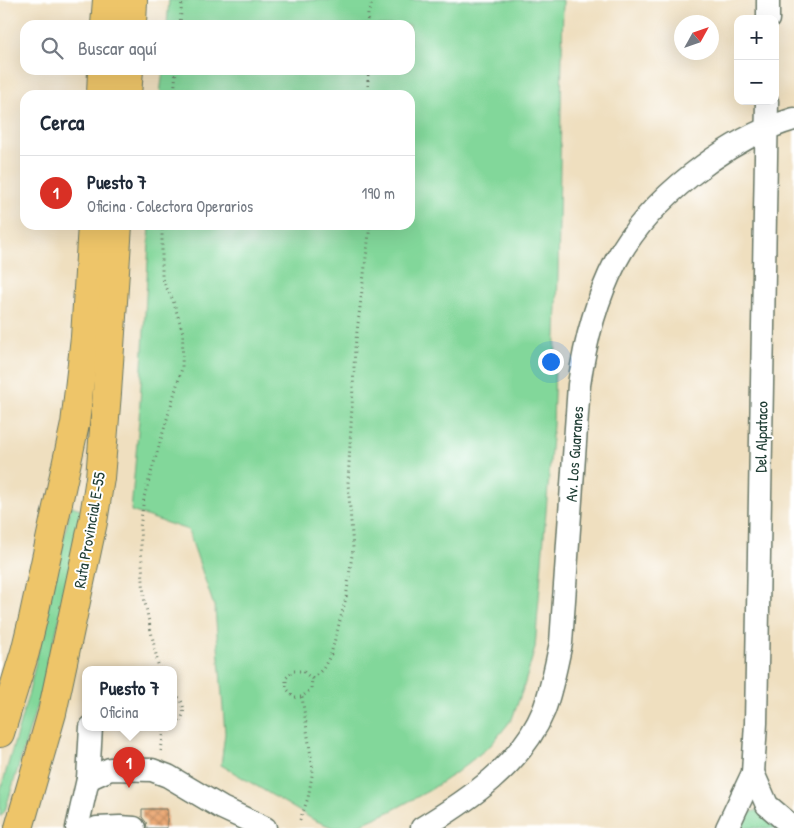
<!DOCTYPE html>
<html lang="es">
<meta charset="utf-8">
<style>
body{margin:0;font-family:"Patrick Hand",sans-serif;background:#f2f2f3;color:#1f2937}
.controls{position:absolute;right:15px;top:15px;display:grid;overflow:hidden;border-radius:10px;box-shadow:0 5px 20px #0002}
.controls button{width:45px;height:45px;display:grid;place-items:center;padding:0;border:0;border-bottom:1px solid #e0e1e3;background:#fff;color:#1f2937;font:25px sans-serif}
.compass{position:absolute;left:674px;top:15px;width:45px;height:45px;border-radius:50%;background:#fff;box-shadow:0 5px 20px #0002;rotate:50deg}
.you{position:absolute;left:550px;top:361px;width:18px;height:18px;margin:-12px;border:4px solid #fff;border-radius:50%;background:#1a73e8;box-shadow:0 0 0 8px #1a73e833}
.badge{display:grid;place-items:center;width:32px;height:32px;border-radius:50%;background:#d93025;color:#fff;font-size:16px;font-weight:700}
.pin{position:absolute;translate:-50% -41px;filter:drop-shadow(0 1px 2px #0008)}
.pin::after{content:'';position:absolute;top:26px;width:18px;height:15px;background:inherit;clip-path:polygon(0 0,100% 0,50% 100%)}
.popup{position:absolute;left:82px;top:666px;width:95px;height:65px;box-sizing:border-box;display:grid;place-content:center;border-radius:10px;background:#fff;filter:drop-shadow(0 1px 4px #0005);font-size:16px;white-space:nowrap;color:#747a83}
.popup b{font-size:19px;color:#1f2937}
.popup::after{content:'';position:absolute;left:50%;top:100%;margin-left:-10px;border:10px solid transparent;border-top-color:#fff}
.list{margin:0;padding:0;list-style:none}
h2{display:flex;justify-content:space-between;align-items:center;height:65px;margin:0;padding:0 20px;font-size:21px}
h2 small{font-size:16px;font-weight:400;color:#747a83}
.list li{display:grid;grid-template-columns:32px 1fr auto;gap:15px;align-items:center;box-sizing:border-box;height:75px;padding:0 20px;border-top:1px solid #e0e1e3}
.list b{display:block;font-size:19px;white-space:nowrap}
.list p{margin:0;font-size:16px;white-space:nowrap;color:#747a83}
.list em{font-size:16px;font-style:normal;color:#747a83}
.icon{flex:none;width:28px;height:28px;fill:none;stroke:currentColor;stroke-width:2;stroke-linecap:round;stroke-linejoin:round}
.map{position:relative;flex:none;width:794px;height:828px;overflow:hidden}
.search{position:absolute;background:#fff;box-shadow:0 5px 20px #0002;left:20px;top:20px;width:395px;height:55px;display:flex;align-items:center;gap:12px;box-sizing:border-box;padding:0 18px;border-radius:15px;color:#747a83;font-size:19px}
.panel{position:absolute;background:#fff;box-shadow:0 5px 20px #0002;left:20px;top:90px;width:395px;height:140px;border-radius:15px}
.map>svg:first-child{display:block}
.green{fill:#82d79a;stroke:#508a67}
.building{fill:url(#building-cross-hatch)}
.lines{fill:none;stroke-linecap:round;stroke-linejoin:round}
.street-casing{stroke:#687665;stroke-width:25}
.primary-casing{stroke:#687665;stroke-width:30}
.path{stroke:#687665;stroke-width:3;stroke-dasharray:1 4;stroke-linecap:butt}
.street{stroke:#fff;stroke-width:22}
.primary{stroke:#eec569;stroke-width:28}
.labels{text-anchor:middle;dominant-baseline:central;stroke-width:4;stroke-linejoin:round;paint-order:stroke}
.street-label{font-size:16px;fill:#1f3d34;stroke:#fff}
</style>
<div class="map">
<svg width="794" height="828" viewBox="0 0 794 828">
<defs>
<pattern id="building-cross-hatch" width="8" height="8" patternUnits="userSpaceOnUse" patternTransform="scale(1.25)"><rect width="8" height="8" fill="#eba976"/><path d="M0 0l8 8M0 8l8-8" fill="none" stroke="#be8b62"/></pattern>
</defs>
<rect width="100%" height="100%" fill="#fff"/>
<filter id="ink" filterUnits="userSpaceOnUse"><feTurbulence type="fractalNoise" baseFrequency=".02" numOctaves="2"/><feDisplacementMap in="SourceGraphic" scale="10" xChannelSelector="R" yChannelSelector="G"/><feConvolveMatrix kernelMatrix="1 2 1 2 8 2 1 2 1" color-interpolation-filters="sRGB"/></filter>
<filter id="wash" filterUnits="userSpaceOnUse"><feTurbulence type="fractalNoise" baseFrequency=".0096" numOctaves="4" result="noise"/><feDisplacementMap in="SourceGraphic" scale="20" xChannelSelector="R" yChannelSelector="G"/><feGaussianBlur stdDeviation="1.12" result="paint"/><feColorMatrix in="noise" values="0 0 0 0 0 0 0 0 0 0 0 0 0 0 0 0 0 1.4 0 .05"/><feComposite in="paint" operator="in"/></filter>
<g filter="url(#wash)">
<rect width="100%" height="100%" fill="#efdfbf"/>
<!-- green -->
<g class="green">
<path d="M169,0h394l-5,276 -5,149 -18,223 -11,38 -12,33 -21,26 -34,27 -27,18 -39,21 -32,14 -13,3h-12l-20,-8 -93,-55 4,-32 -10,-124 -27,-79 -57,-19 8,-91 11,-195h260v-130h-250l3,-25h247v-45h-243z"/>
<path d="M71,506l10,3 -14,80 -26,103 -36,119 -5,6v-25l29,-100z"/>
<path d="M755,811h6l23,17h-50l12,-15z"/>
</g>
<g id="blocks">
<!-- building -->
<path class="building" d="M142,809h25v19h-20l-1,-6 -4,-5z"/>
</g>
</g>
<g filter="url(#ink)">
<use href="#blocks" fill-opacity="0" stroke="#687665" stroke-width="1"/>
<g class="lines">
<defs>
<g id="street">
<path d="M768,19v-19"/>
<path d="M753,773l14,32 27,23"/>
<path d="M88,779l22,-10 42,1 16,6 54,32 43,20"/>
<path d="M77,828l11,-49 3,-52"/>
<path d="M97,828l23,-1 14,1"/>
<path d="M422,828c48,-29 100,-64 122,-118 8,-22 12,-45 17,-67l18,-258c6,-44 17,-85 37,-124 32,-61 112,-123 178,-142"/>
<path d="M727,828l26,-55 3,-50 11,-622"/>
</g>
<g id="primary">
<path d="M105,25l2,-25"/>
<path d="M132,25l1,-25"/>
<path d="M101,95l1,-25"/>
<path d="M127,95l2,-25"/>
<path d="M0,733l25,-81 8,-33 42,-195 10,-87 7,-112"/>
<path d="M19,828l33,-115 41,-191 7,-44 7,-85 11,-168"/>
</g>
</defs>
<!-- street casing -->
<use href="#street" class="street-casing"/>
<!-- primary casing -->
<use href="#primary" class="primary-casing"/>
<!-- path -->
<g class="path">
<path d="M180,25l2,-25"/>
<path d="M367,25l1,-11 5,-14"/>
<path d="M368,70v25"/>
<path d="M174,95l2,-25"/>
<path d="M159,669l-15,-71 -4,-70 4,-31 38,-129 1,-35 -10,-33 -11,-21v-54"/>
<path d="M312,679l-9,-8h-10l-7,7v10l8,9h8l9,-8 1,-10 11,-10 8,-15 15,-56 7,-50 -5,-65 7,-135 15,-123"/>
<path d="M157,727c24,8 37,-22 16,-34"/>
<path d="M161,751l3,-22"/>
<path d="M300,820l8,-22 5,-28 -11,-73"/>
</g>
<!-- street -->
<use href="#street" class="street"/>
<!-- primary -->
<use href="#primary" class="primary"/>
</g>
</g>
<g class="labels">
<!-- street labels -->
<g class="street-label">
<text transform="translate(761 437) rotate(-89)">Del Alpataco</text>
<text transform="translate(574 454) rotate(-86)">Av. Los Guaranes</text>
<text transform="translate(89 530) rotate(-80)">Ruta Provincial E-55</text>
</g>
</g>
</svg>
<div class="controls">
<button>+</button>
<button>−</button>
</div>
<svg class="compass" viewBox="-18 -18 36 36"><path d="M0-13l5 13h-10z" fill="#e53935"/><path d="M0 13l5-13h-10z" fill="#747a83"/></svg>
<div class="you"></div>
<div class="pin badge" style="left:129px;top:788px">1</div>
<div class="popup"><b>Puesto 7</b>Oficina</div>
<div class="search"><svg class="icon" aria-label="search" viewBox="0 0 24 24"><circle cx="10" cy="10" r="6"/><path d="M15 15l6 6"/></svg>Buscar aquí</div>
<section class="panel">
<h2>Cerca<small></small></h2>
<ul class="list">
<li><span class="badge">1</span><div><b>Puesto 7</b><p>Oficina · Colectora Operarios</p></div><em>190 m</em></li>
</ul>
</section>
</div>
